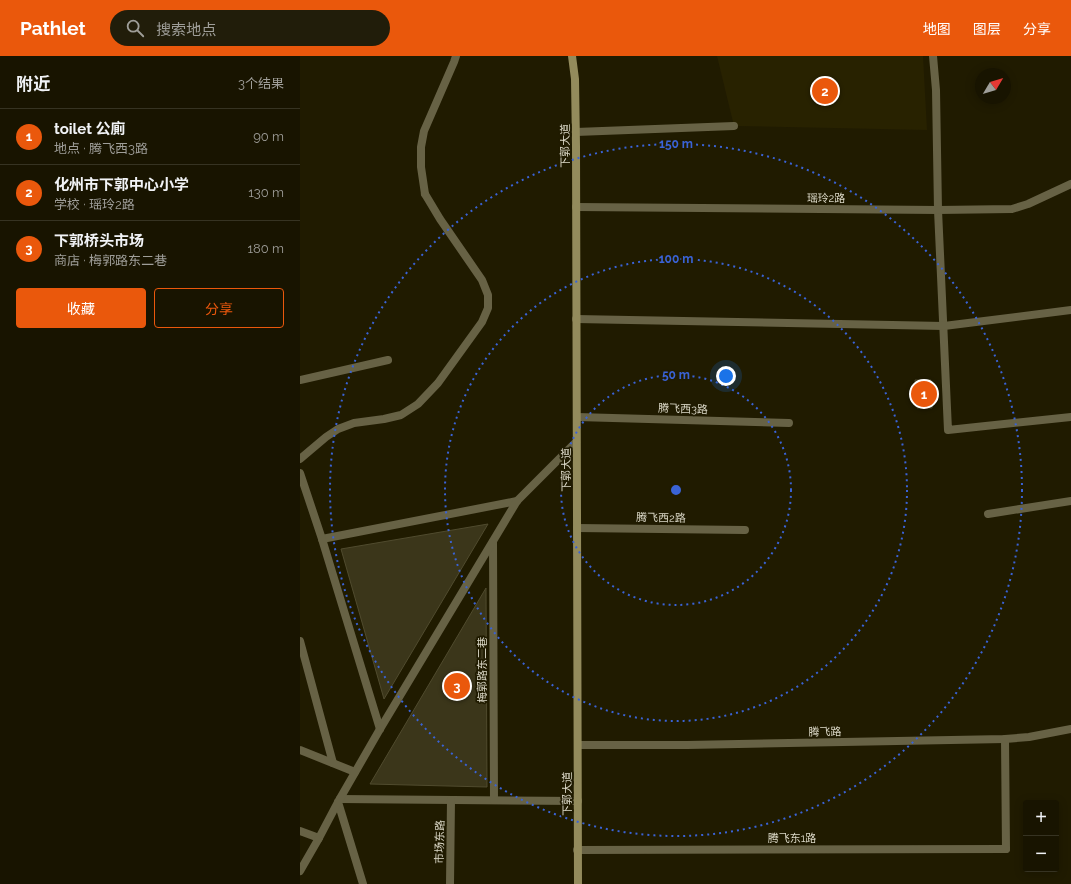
<!DOCTYPE html>
<html lang="zh">
<meta charset="utf-8">
<style>
body{margin:0;font-family:Raleway,"Noto Sans SC",sans-serif;background:#211d0a;color:#f1f3f6}
.controls{position:absolute;right:12px;bottom:12px;display:grid;overflow:hidden;border-radius:4px;box-shadow:0 2px 10px #0003}
.controls button{width:36px;height:36px;display:grid;place-items:center;padding:0;border:0;border-bottom:1px solid #363322;background:#181400;color:#f1f3f6;font:20px sans-serif}
.compass{position:absolute;left:675px;top:12px;width:36px;height:36px;border-radius:50%;background:#181400;box-shadow:0 2px 10px #0003;rotate:52deg}
.you{position:absolute;left:426px;top:320px;width:14px;height:14px;margin:-10px;border:3px solid #fff;border-radius:50%;background:#1a73e8;box-shadow:0 0 0 6px #1a73e833}
.badge{display:grid;place-items:center;width:26px;height:26px;border-radius:50%;background:#ea580c;color:#fff;font-size:13px;font-weight:700}
.pin{position:absolute;translate:-50% -50%;border:2px solid #fff;box-shadow:0 1px 4px #0006}
.list{margin:0;padding:0;list-style:none}
h2{display:flex;justify-content:space-between;align-items:center;height:52px;margin:0;padding:0 16px;font-size:17px}
h2 small{font-size:13px;font-weight:400;color:#9f9e99}
.list li{display:grid;grid-template-columns:26px 1fr auto;gap:12px;align-items:center;box-sizing:border-box;height:56px;padding:0 16px;border-top:1px solid #363322}
.list b{display:block;font-size:15px;white-space:nowrap}
.list p{margin:0;font-size:13px;white-space:nowrap;color:#9f9e99}
.list em{font-size:13px;font-style:normal;color:#9f9e99}
.actions{display:flex;gap:8px;padding:12px 16px}
.actions a{flex:1;padding:9px 0;border:1px solid #ea580c;border-radius:4px;text-align:center;font-size:14px;color:#ea580c}
.actions .main{background:#ea580c;color:#fff}
.icon{flex:none;width:22px;height:22px;fill:none;stroke:currentColor;stroke-width:2;stroke-linecap:round;stroke-linejoin:round}
.map{position:relative;flex:none;width:771px;height:828px;overflow:hidden}
header{display:flex;align-items:center;gap:24px;box-sizing:border-box;height:56px;padding:0 20px;background:#ea580c;color:#fff}
header strong{font-size:19px}
nav{display:flex;gap:22px;margin-inline-start:auto;font-size:14px}
.search{width:280px;height:36px;background:#211d0a;display:flex;align-items:center;gap:10px;box-sizing:border-box;padding:0 14px;border-radius:22px;color:#9f9e99;font-size:15px}
main{display:flex}
aside{flex:1;background:#181400}
.map>svg:first-child{display:block}
.built{fill:#282200}
.building{fill:#3b361a;stroke:#504b2e}
.lines{fill:none;stroke-linecap:round;stroke-linejoin:round}
.lane{stroke:#676245;stroke-width:8}
.street{stroke:#676245;stroke-width:8}
.secondary{stroke:#938b5c;stroke-width:8}
.ring{fill:none;stroke:#3a63d6;stroke-width:2;stroke-dasharray:2 4}
.labels{text-anchor:middle;dominant-baseline:central;stroke-width:3.5;stroke-linejoin:round;paint-order:stroke}
.street-label{font-size:11px;fill:#dcd9c8;stroke:#201b00}
.centre{fill:#3a63d6;stroke:#201b00;stroke-width:2}
.ring-label{font-size:12px;text-anchor:middle;font-weight:bold;fill:#3a63d6;stroke:#201b00;stroke-width:3.5;stroke-linejoin:round;paint-order:stroke}
</style>
<header>
<strong>Pathlet</strong>
<div class="search"><svg class="icon" aria-label="search" viewBox="0 0 24 24"><circle cx="10" cy="10" r="6"/><path d="M15 15l6 6"/></svg>搜索地点</div>
<nav><a>地图</a><a>图层</a><a>分享</a></nav>
</header>
<main>
<aside>
<h2>附近<small>3个结果</small></h2>
<ul class="list">
<li><span class="badge">1</span><div><b>toilet 公廁</b><p>地点 · 腾飞西3路</p></div><em>90 m</em></li>
<li><span class="badge">2</span><div><b>化州市下郭中心小学</b><p>学校 · 瑶玲2路</p></div><em>130 m</em></li>
<li><span class="badge">3</span><div><b>下郭桥头市场</b><p>商店 · 梅郭路东二巷</p></div><em>180 m</em></li>
</ul>
<div class="actions"><a class="main">收藏</a><a>分享</a></div>
</aside>
<div class="map">
<svg width="771" height="828" viewBox="0 0 771 828">
<rect width="100%" height="100%" fill="#201b00"/>
<!-- built -->
<path class="built" d="M417,0h206l4,74 -193,-4z"/>
<!-- building -->
<g class="building">
<path d="M615,324h16l1,28h-15z"/>
<path d="M188,468l-104,175 -43,-150z"/>
<path d="M186,532l1,199 -117,-3z"/>
</g>
<g class="lines">
<!-- lane -->
<g class="lane">
<path d="M276,76l158,-6"/>
<path d="M0,403l26,-22 12,-8 16,-6 30,-4 17,-4 17,-11 20,-21 44,-61 6,-14v-13l-6,-15 -42,-61 -15,-25"/>
<path d="M22,483l195,-38"/>
<path d="M705,683l1,110"/>
<path d="M40,743l238,2"/>
</g>
<!-- street -->
<g class="street">
<path d="M633,0l3,34 2,120 10,220 123,-13"/>
<path d="M125,138l-4,-27v-20l3,-16 30,-69 2,-6"/>
<path d="M276,151l362,3 74,-1 16,-5 43,-20"/>
<path d="M276,263l368,7 127,-16"/>
<path d="M0,324l88,-20"/>
<path d="M277,361l212,6"/>
<path d="M0,417l22,66 58,190"/>
<path d="M688,458l83,-13"/>
<path d="M277,472l168,2"/>
<path d="M193,486l1,258"/>
<path d="M0,585l33,122"/>
<path d="M278,689h109l318,-6 24,-2 42,-8"/>
<path d="M0,694l55,22"/>
<path d="M38,746l25,82"/>
<path d="M0,775l19,7"/>
<path d="M277,794l429,-1"/>
<path d="M0,815l19,-33 19,-36 42,-73 137,-228 59,-59"/>
<path d="M150,828l1,-84"/>
</g>
<!-- secondary -->
<path class="secondary" d="M272,0l3,23 1,67 2,738"/>
</g>
<!-- distance rings -->
<g class="ring">
<circle cx="376" cy="434" r="115"/>
<circle cx="376" cy="434" r="231"/>
<circle cx="376" cy="434" r="346"/>
</g>
<g class="labels">
<!-- street labels -->
<g class="street-label">
<text transform="translate(265 90) rotate(-90)">下郭大道</text>
<text x="526" y="142">瑶玲2路</text>
<text transform="translate(383 353) rotate(2)">腾飞西3路</text>
<text transform="translate(266 414) rotate(-90)">下郭大道</text>
<text transform="translate(361 462) rotate(1)">腾飞西2路</text>
<text transform="translate(182 614) rotate(-90)">梅郭路东二巷</text>
<text transform="translate(525 676) rotate(-1)">腾飞路</text>
<text transform="translate(267 738) rotate(-90)">下郭大道</text>
<text x="492" y="782">腾飞东1路</text>
<text transform="translate(140 786) rotate(-89)">市场东路</text>
</g>
</g>
<circle cx="376" cy="434" r="6" class="centre"/>
<g class="ring-label">
<text x="376" y="92">150 m</text>
<text x="376" y="207">100 m</text>
<text x="376" y="323">50 m</text>
</g>
</svg>
<div class="controls">
<button>+</button>
<button>−</button>
</div>
<svg class="compass" viewBox="-18 -18 36 36"><path d="M0-13l5 13h-10z" fill="#e53935"/><path d="M0 13l5-13h-10z" fill="#9f9e99"/></svg>
<div class="you"></div>
<div class="pin badge" style="left:624px;top:338px">1</div>
<div class="pin badge" style="left:525px;top:35px">2</div>
<div class="pin badge" style="left:157px;top:630px">3</div>
</div>
</main>
